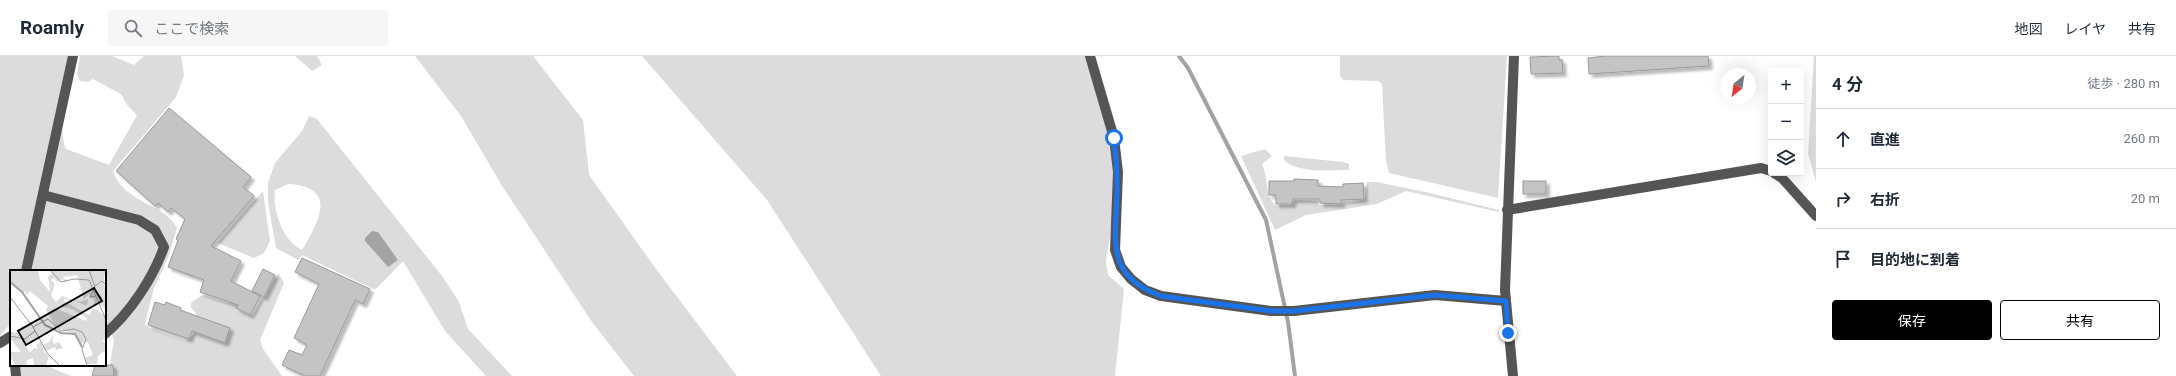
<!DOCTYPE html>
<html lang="ja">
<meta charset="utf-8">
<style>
body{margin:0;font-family:Roboto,"Noto Sans JP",sans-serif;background:#f6f6f7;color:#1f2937}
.controls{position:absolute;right:12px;top:12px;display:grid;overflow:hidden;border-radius:4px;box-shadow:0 4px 16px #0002}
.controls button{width:36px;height:36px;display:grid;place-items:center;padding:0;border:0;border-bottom:1px solid #e0e1e3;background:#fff;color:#1f2937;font:20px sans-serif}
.compass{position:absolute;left:1720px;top:12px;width:36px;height:36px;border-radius:50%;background:#fff;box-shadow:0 4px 16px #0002;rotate:210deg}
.stop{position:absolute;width:12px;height:12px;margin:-9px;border:3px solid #1a73e8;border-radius:50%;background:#fff}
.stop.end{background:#1a73e8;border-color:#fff;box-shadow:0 1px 4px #0008}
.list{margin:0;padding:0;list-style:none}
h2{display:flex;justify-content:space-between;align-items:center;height:52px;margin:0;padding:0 16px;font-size:17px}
h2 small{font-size:13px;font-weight:400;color:#747a83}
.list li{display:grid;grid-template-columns:26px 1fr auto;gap:12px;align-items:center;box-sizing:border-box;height:60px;padding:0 16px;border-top:1px solid #e0e1e3}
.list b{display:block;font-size:15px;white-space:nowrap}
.list em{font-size:13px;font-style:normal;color:#747a83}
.actions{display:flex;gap:8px;padding:12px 16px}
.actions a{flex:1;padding:9px 0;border:1px solid #000;border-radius:4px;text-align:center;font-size:14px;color:#000}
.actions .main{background:#000;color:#fff}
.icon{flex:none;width:22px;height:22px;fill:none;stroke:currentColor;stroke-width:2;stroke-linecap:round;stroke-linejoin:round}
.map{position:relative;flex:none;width:1816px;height:320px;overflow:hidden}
header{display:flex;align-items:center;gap:24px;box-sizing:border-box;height:56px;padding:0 20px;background:#fff;border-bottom:1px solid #e0e1e3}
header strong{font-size:19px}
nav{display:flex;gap:22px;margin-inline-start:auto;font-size:14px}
.search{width:280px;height:36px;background:#f6f6f7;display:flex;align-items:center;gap:10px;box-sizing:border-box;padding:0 14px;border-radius:4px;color:#747a83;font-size:15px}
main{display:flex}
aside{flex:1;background:#fff}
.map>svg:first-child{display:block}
.green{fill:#dcdcdc;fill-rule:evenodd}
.water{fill:#a3a3a3}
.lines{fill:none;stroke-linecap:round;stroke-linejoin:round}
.stream{stroke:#a3a3a3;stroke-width:4}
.building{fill:#c4c4c4;stroke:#999;filter:url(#shadow)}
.minor{stroke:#555;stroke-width:10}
.route{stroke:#1a73e8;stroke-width:5}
.inset-river{fill:none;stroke:#a3a3a3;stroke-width:2}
.inset-road{fill:none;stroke:#999;stroke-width:1}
.view{fill:#000;fill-opacity:0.15;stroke:#000;stroke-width:2}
.inset-edge{fill:none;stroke:#000;stroke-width:2}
</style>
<header>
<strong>Roamly</strong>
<div class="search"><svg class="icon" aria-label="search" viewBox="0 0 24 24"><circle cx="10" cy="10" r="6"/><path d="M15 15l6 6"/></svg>ここで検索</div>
<nav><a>地図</a><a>レイヤ</a><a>共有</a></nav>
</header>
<main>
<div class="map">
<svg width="1816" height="320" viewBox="0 0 1816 320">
<defs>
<filter id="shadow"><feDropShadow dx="3.5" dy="3.5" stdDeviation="1" flood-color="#0004"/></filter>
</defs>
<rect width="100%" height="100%" fill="#fff"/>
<!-- green -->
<g class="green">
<path d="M0,0h69c-2,23 -12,74 -3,93l43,16 28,-50 -10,-10 -6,-11 -28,-15 -5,3 -8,-1 -3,-7 3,-18h32l22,9 10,-9h37l3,19 -8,22 -63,74c10,32 53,33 64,57l-9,30 -14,30 -9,36 6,5 34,12 8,-6c3,-10 8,-20 -2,-27v-5l11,-8 25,8 7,-1 19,14 24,-42h2l5,9 -24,57 3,9 19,27h-171l-1,-12 4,-24 -9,-20v-49h-94v52l-11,13z"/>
<path d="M295,0h22l5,9 -10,6z"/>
<path d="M415,0h118l50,64 6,55 67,94 81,107h-103l-42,-54 -90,-136 -41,-70z"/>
<path d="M642,0h445l23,82 5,34 -3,53 -6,36 2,14 16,14 -9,87h-234l-114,-176z"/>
<path d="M1340,0h167l-9,142 -109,-25 -3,-12 -4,-77 -4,-3 -35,-1 -3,-4z"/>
<path d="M1814,0h2v126l-8,-28z"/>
<path d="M309,60l8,3 125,157 17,26 9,27 44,47h-26l-41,-45 -42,-70 -27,28h-3l-71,-34 -4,5 -22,-12 -8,-46v-19l7,-20 27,-32zM288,128c50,3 32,36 14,66 -19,-9 -30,-40 -27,-60zM365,185l33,18v1l-11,6z"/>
<path d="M1265,93l7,7 -10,8c6,13 3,31 13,41h14l6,-5 22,1 2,4c10,0 39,-2 46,-7l2,-16h10l53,11 69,17v2l-93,-21 -29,13 -71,11 -31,15 -34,-74z"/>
<path d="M1284,100l59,6 6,2v6c-18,0 -50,4 -65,-10z"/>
<path d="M263,135l7,50 -6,12 -10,5 -36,-15z"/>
<path d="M18,309h27l26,11h-52z"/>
</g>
<!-- water -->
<path class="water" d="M372,175l6,1 20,28 -10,7 -23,-26v-3z"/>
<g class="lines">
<!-- stream -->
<path class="stream" d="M1179,0l9,12 78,152 22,102 7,54"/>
</g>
<!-- building -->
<g class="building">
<path d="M1559,0v4h3l1,13 -32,1 -1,-17z"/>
<path d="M1605,0h103l1,10 -120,8 -1,-16z"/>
<path d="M169,52l82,69 -8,10 11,9 -43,50 30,15 -10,20 29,15 -10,19 -14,-7 2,-3 -38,-13 4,-12 -36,-13 10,-27 -2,-1 9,-20 -14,-11 -3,4 -10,-9 -3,3 -39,-35z"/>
<path d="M1294,123l24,1v6l25,1v-3l20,-1 1,16 -23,1v4l-21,-1v-4h-27l-1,5h-16v-9h-7v-14h25z"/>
<rect x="1523" y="125" width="23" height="13"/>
<path d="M302,202l68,31 -7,15 -8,-4 -35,76h-15l-23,-11 7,-15 13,5 5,-10 -13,-7 25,-54 -24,-12z"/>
<path d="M263,213l12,6 -11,22 -12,-6z"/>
<path d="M155,246l10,3 1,-3 15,6 -1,2 50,18 -5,15 -33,-12 -3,8 -41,-14z"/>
<path d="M95,309h18l1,11h-22z"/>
</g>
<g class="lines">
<!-- minor -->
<g class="minor">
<path d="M1090,0l24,82 4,34 -3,78 6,17 10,12 14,11 16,6 110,15h23l141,-16 71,6"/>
<path d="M1774,117l8,5 34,38"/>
<path d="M43,139l96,25 16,10 9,17c-11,31 -34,66 -59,87"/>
<path d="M1507,154l254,-42 10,3"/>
<path d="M26,215l47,-215"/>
<path d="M0,287l11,-7"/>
<path d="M15,309l1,11"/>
<path d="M1513,320l-8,-86 9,-234"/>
</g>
</g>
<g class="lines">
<!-- route -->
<path class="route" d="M1114,82c2,19 4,38 3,58 -2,49 -10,80 44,100l110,15h23l141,-16 71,6 2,32"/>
</g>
<!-- overview -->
<g transform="translate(10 214)">
<rect width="96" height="96" fill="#fff"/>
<path d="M0,0h28l2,10 10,12 -2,-16 4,-2 -2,-4h56l-2,7 2,32 -7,-6 -5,3v-7l-4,-1 -1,-4 -5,5 -7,-24 -14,2 3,3 4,-2 -5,4 -2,-3 -6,3 -3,-4 -3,2 4,4 -4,12 5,6 6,-6 18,6 8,-3 -1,7 -14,-6 -8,-1 -1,2 25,14 4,-5 -5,-2 10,2 8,8v21l-4,1 4,4v6l-8,6 -1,8h-10l-2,-6 8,-3 -5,-13 -4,1 2,-4 -5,5 1,2v2l-7,-14 -18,-6 -11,-18 2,-4 -18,-15 -4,4 -1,-5 -2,4 -13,-13zM49,35l15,5 13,8 -1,3 -29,-12zM0,60l4,3 3,-1 13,21 4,-5 4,1 -2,-4 5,-3 3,10 5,4 -3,10h-12l-1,-8 -6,2 -1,6 -10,-1 -6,-8v-5h11l-11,-14zM44,66l-2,3 2,5 5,-2 4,6 -7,2 -1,-3 -9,4 -3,-6 8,-4 -2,-3 2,2v-3z" fill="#dcdcdc" fill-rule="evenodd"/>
<path class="inset-river" d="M0,12l12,10 23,33 16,8 14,1 7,13"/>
<path class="inset-road" d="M40,0l11,12 13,-3 15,1 17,40M79,0l6,17 -5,10 6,-1M85,16l7,-5 4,4M0,27l23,30 14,26 13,13M23,57l15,-8 13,12 13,-2 8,3 4,7 -4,10 5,17M0,66l15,3 10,-8"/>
<path class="view" d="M84,18l8,13 -76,44 -8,-14z"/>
<rect width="96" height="96" class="inset-edge"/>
</g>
</svg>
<div class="controls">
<button>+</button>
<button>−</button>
<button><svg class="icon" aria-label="layers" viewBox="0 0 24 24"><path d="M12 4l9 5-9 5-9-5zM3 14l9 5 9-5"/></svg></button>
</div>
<svg class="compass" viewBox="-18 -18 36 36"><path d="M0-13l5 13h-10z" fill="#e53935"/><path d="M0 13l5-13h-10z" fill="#747a83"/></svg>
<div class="stop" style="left:1114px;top:82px"></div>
<div class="stop end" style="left:1508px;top:277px"></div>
</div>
<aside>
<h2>4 分<small>徒歩 · 280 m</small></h2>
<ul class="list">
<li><svg class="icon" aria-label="ahead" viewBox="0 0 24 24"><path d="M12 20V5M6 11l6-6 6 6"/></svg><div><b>直進</b></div><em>260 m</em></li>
<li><svg class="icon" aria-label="right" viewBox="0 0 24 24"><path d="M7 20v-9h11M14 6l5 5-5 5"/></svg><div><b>右折</b></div><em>20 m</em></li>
<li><svg class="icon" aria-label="arrive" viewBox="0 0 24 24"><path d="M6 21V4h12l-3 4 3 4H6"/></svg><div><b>目的地に到着</b></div></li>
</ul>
<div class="actions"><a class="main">保存</a><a>共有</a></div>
</aside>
</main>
